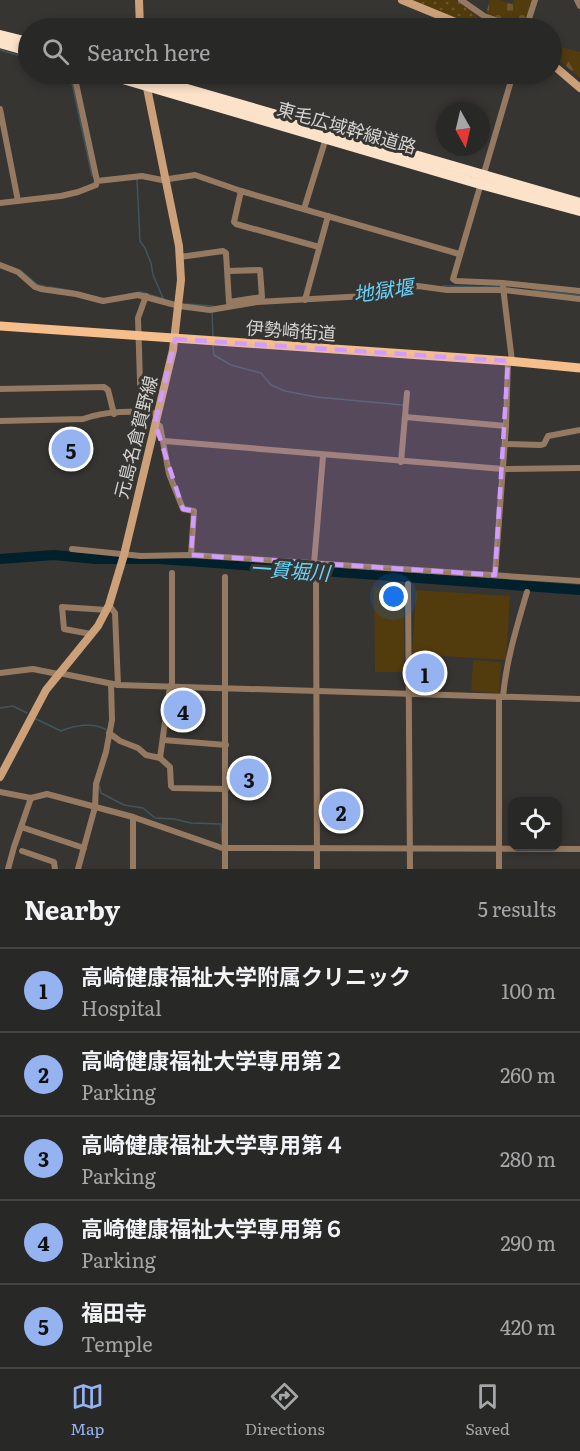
<!DOCTYPE html>
<meta charset="utf-8">
<style>
body{margin:0;font-family:Literata,"Noto Sans JP",serif;background:#30302e;color:#f1f3f6}
.controls{position:absolute;right:18px;bottom:18px;display:grid;overflow:hidden;border-radius:12px;box-shadow:0 3px 9px #0003}
.controls button{width:54px;height:54px;display:grid;place-items:center;padding:0;border:0;border-bottom:2px solid #444443;background:#282826;color:#f1f3f6;font:30px sans-serif}
.compass{position:absolute;left:436px;top:102px;width:54px;height:54px;border-radius:50%;background:#282826;box-shadow:0 3px 9px #0003;rotate:172deg}
.you{position:absolute;left:394px;top:597px;width:21px;height:21px;margin:-15px;border:4px solid #fff;border-radius:50%;background:#1a73e8;box-shadow:0 0 0 9px #1a73e833}
.badge{display:grid;place-items:center;width:39px;height:39px;border-radius:50%;background:#95b2f1;color:#111;font-size:20px;font-weight:700}
.pin{position:absolute;translate:-50% -50%;border:3px solid #fff;box-shadow:0 2px 6px #0006}
.list{margin:0;padding:0;list-style:none}
h2{display:flex;justify-content:space-between;align-items:center;height:78px;margin:0;padding:0 24px;font-size:26px}
h2 small{font-size:20px;font-weight:400;color:#a5a6a7}
.list li{display:grid;grid-template-columns:39px 1fr auto;gap:18px;align-items:center;box-sizing:border-box;height:84px;padding:0 24px;border-top:2px solid #444443}
.list b{display:block;font-size:22px;white-space:nowrap}
.list p{margin:0;font-size:20px;white-space:nowrap;color:#a5a6a7}
.list em{font-size:20px;font-style:normal;color:#a5a6a7}
.icon{flex:none;width:33px;height:33px;fill:none;stroke:currentColor;stroke-width:2;stroke-linecap:round;stroke-linejoin:round}
.map{position:relative;flex:none;width:580px;height:869px;overflow:hidden}
.search{position:absolute;background:#282826;box-shadow:0 3px 9px #0003;left:18px;right:18px;top:18px;height:66px;display:flex;align-items:center;gap:15px;box-sizing:border-box;padding:0 21px;border-radius:33px;color:#a5a6a7;font-size:22px}
.sheet{height:498px;background:#282826}
nav{display:flex;justify-content:space-around;align-items:center;box-sizing:border-box;height:84px;border-top:2px solid #444443;background:#282826;font-size:16px;color:#a5a6a7}
nav a{display:grid;justify-items:center;gap:3px}
nav .on{color:#95b2f1}
.map>svg:first-child{display:block}
.forest{fill:url(#forest-firs)}
.cemetery{fill:url(#cemetery-stones)}
.park{fill:url(#park-dots)}
.garden{fill:#523b0d}
.lines{fill:none;stroke-linecap:round;stroke-linejoin:round}
.stream{stroke:#40565d;stroke-width:1.5}
.river{stroke:#00202b;stroke-width:10}
.street{stroke:#957a61;stroke-width:6}
.secondary{stroke:#cca078;stroke-width:8}
.primary{stroke:#f6be8a;stroke-width:9}
.highway{stroke:#fde2ca;stroke-width:10}
.marked{fill:#d09dff;fill-opacity:0.2;stroke:#d09dff;stroke-width:4.5;stroke-dasharray:12 8;stroke-linejoin:round}
.labels{text-anchor:middle;dominant-baseline:central;stroke-width:6;stroke-linejoin:round;paint-order:stroke}
.street-label{font-size:18px;fill:#d4d3d2;stroke:#363532}
.water-label{font-size:20px;font-style:italic;fill:#68d3f8;stroke:#363532}
</style>
<div class="map">
<svg width="580" height="869" viewBox="0 0 580 869">
<defs>
<pattern id="forest-firs" width="22" height="20" patternUnits="userSpaceOnUse" patternTransform="scale(1.5)"><rect width="22" height="20" fill="#523b0d"/><path d="M5 1l3.5 6h-7zM16 11l3.5 6h-7z" fill="#6a562f"/></pattern>
<pattern id="cemetery-stones" width="16" height="16" patternUnits="userSpaceOnUse" patternTransform="scale(1.5)"><rect width="16" height="16" fill="#523b0d"/><path d="M2 7V4a2 2 0 0 1 4 0v3zM10 15v-3a2 2 0 0 1 4 0v3z" fill="#6a562f"/></pattern>
<pattern id="park-dots" width="8" height="8" patternUnits="userSpaceOnUse" patternTransform="scale(1.5)"><rect width="8" height="8" fill="#523b0d"/><path d="M2 2h.1M6 6h.1" fill="none" stroke="#6a562f" stroke-width="1.8" stroke-linecap="round"/></pattern>
</defs>
<rect width="100%" height="100%" fill="#363532"/>
<!-- forest -->
<path class="forest" d="M552,45l28,7v26l-28,-24z"/>
<!-- cemetery -->
<path class="cemetery" d="M490,0h10l12,4 2,-4h20l-11,26h-3l-34,-13z"/>
<!-- park -->
<path class="park" d="M410,0h46l26,20 25,8h-30z"/>
<!-- garden -->
<g class="garden">
<path d="M374,587l30,1v84h-29z"/>
<path d="M416,590l94,6 -4,64 -94,-6z"/>
<path d="M473,660l28,2 -2,31 -28,-2z"/>
</g>
<g class="lines">
<!-- stream -->
<g class="stream">
<path d="M0,50l28,8"/>
<path d="M70,74l22,102"/>
<path d="M137,179l3,62 5,7 6,15 2,12 10,23"/>
<path d="M21,271l17,14 6,1"/>
<path d="M443,286l56,1"/>
<path d="M49,287l25,4"/>
<path d="M533,290l47,5"/>
<path d="M128,294l13,-2 23,7"/>
<path d="M187,304l26,2"/>
<path d="M212,312l1,25"/>
<path d="M213,345l1,10 17,10 30,8 10,12 14,6 31,6 87,8"/>
<path d="M0,708l13,-2 14,7"/>
<path d="M36,719l25,12c14,-6 33,-9 46,-1"/>
<path d="M99,785l2,8 23,12 19,3 12,10 19,1 17,4 30,1 1,19"/>
</g>
<!-- river -->
<path class="river" d="M0,559l54,-4 42,4h64l420,31"/>
<!-- street -->
<g class="street">
<path d="M461,0l23,16 34,12"/>
<path d="M577,0l3,6"/>
<path d="M526,28l9,-28"/>
<path d="M74,74l23,107"/>
<path d="M513,74l-60,205 3,2 47,2 77,8"/>
<path d="M0,109l18,92"/>
<path d="M241,191l-7,31 2,2 83,23"/>
<path d="M0,203l61,-7 17,-4 18,-7 1,-4 45,-5 20,4 33,-5 46,16 218,63"/>
<path d="M304,209l22,-71"/>
<path d="M180,257l43,-6 3,2 3,49 33,-5 -2,-27 -32,1"/>
<path d="M0,265l18,7 17,15 6,2 35,5 27,7 35,-6 41,11 31,4 47,-8 109,-6 52,-10 29,4h57l76,9"/>
<path d="M503,287l9,74"/>
<path d="M305,300l23,-84"/>
<path d="M0,389l104,-2 4,3 6,24"/>
<path d="M141,413l-3,-95 8,-22"/>
<path d="M405,417l101,9"/>
<path d="M0,421l83,-2c22,-8 52,-9 75,-5"/>
<path d="M155,423l5,3 9,48 14,35 11,2 -3,44"/>
<path d="M164,441l339,28 77,-1"/>
<path d="M505,444l36,1 3,-1 4,-8 32,-6"/>
<path d="M401,462l6,-69"/>
<path d="M72,549l69,7 50,-1 389,26"/>
<path d="M314,564l9,-108"/>
<path d="M495,575l11,-149 2,-65"/>
<path d="M316,583l1,286"/>
<path d="M408,584l2,285"/>
<path d="M109,605l6,8 3,72"/>
<path d="M91,634l-27,-5 -2,-22 45,3"/>
<path d="M0,673l33,-4 25,5"/>
<path d="M59,673l59,12 462,14"/>
<path d="M172,686v-113"/>
<path d="M499,697v172"/>
<path d="M503,697c3,-36 14,-71 24,-105"/>
<path d="M109,733l11,8 18,7 8,7 14,3 10,9 1,19 2,2 53,1"/>
<path d="M163,740l63,5"/>
<path d="M160,758l10,-72"/>
<path d="M0,792l31,6 16,-4 86,23 89,31 358,1"/>
<path d="M133,817v52"/>
<path d="M21,827l63,21"/>
<path d="M22,851l32,11 1,7"/>
<path d="M8,869l6,-22 17,-49"/>
<path d="M78,869l17,-62 1,-23 10,-32 6,-32 -1,-36"/>
<path d="M225,869v-292"/>
</g>
<!-- secondary -->
<g class="secondary">
<path d="M139,0l1,28"/>
<path d="M402,0l68,28"/>
<path d="M552,64l28,24"/>
<path d="M0,777l46,-87 52,-64 11,-21 15,-50 49,-205 8,-70 -2,-34 -33,-163"/>
</g>
<!-- primary -->
<path class="primary" d="M0,326l508,35 72,7"/>
<!-- highway -->
<g class="highway">
<path d="M0,35l28,7"/>
<path d="M0,43l28,8"/>
<path d="M106,74l374,110 100,27"/>
<path d="M135,74l445,129"/>
</g>
</g>
<!-- marked area -->
<path class="marked" d="M175,339l333,22 -13,214 -304,-20 3,-44 -11,-2 -28,-86z"/>
<g class="labels">
<!-- street labels -->
<g class="street-label">
<text transform="translate(347 127) rotate(16)">東毛広域幹線道路</text>
<text transform="translate(291 330) rotate(4)">伊勢崎街道</text>
<text transform="translate(135 437) rotate(-76)">元島名倉賀野線</text>
</g>
<!-- water labels -->
<g class="water-label">
<text transform="translate(383 289) rotate(-8)">地獄堰</text>
<text transform="translate(290 569) rotate(4)">一貫堀川</text>
</g>
</g>
</svg>
<div class="controls">
<button><svg class="icon" aria-label="locate" viewBox="0 0 24 24"><circle cx="12" cy="12" r="6"/><path d="M12 2v4M12 18v4M2 12h4M18 12h4"/></svg></button>
</div>
<svg class="compass" viewBox="-18 -18 36 36"><path d="M0-13l5 13h-10z" fill="#e53935"/><path d="M0 13l5-13h-10z" fill="#a5a6a7"/></svg>
<div class="you"></div>
<div class="pin badge" style="left:425px;top:673px">1</div>
<div class="pin badge" style="left:341px;top:811px">2</div>
<div class="pin badge" style="left:249px;top:778px">3</div>
<div class="pin badge" style="left:183px;top:710px">4</div>
<div class="pin badge" style="left:71px;top:449px">5</div>
<div class="search"><svg class="icon" aria-label="search" viewBox="0 0 24 24"><circle cx="10" cy="10" r="6"/><path d="M15 15l6 6"/></svg>Search here</div>
</div>
<section class="sheet">
<h2>Nearby<small>5 results</small></h2>
<ul class="list">
<li><span class="badge">1</span><div><b>高崎健康福祉大学附属クリニック</b><p>Hospital</p></div><em>100 m</em></li>
<li><span class="badge">2</span><div><b>高崎健康福祉大学専用第２</b><p>Parking</p></div><em>260 m</em></li>
<li><span class="badge">3</span><div><b>高崎健康福祉大学専用第４</b><p>Parking</p></div><em>280 m</em></li>
<li><span class="badge">4</span><div><b>高崎健康福祉大学専用第６</b><p>Parking</p></div><em>290 m</em></li>
<li><span class="badge">5</span><div><b>福田寺</b><p>Temple</p></div><em>420 m</em></li>
</ul>
</section>
<nav>
<a class="on"><svg class="icon" aria-label="map" viewBox="0 0 24 24"><path d="M3 6l6-2 6 2 6-2v14l-6 2-6-2-6 2zM9 4v14M15 6v14"/></svg>Map</a>
<a><svg class="icon" aria-label="directions" viewBox="0 0 24 24"><path d="M12 3l9 9-9 9-9-9zM9 14v-3h6M13 9l2 2-2 2"/></svg>Directions</a>
<a><svg class="icon" aria-label="saved" viewBox="0 0 24 24"><path d="M7 4h10v16l-5-4-5 4z"/></svg>Saved</a>
</nav>
